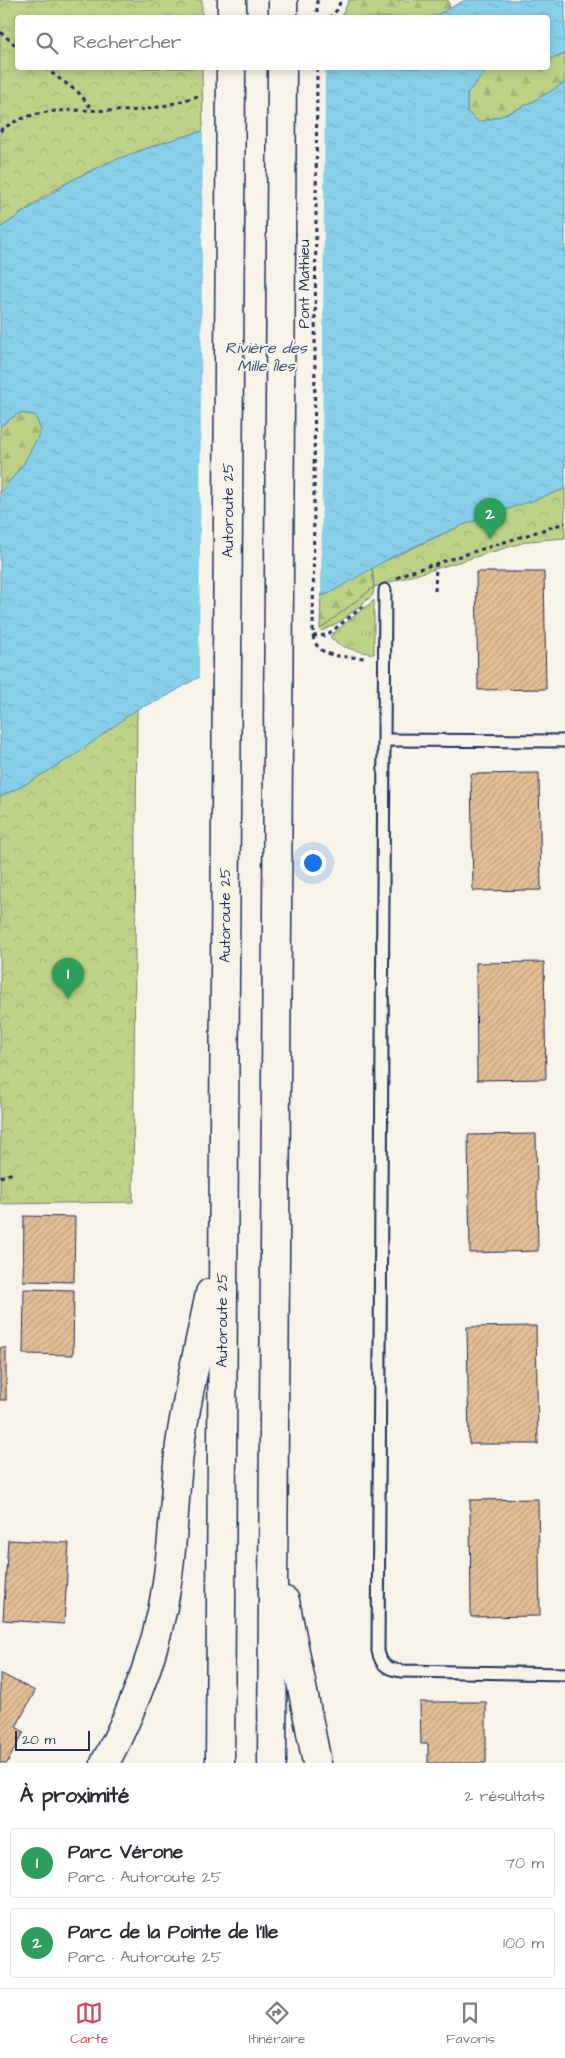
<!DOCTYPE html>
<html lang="fr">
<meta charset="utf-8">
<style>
body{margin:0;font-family:"Architects Daughter",sans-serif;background:#f2f2f3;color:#2b2b33}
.scale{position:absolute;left:15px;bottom:12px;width:75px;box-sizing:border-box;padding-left:5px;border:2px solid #1b2f5e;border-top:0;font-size:14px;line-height:18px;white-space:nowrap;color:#1b2f5e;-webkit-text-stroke:4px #f7f3e8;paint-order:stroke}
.you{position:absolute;left:312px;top:862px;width:18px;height:18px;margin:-12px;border:4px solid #fff;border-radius:50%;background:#1a73e8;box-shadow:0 0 0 8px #1a73e833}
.badge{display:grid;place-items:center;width:32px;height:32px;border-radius:50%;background:#d1495b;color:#fff;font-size:16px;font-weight:700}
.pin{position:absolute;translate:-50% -41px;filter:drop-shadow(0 1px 2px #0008)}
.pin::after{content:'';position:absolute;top:26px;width:18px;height:15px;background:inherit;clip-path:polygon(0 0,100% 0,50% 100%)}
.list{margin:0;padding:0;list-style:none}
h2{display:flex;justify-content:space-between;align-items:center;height:65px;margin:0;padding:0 20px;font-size:21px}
h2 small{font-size:16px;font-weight:400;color:#7c7c81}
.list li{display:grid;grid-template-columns:32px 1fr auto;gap:15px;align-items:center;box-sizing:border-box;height:70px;margin:0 10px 10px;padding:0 10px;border:1px solid #e1e1e2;border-radius:5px}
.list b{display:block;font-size:19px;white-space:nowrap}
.list p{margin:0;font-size:16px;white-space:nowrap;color:#7c7c81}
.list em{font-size:16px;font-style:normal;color:#7c7c81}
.icon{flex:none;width:28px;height:28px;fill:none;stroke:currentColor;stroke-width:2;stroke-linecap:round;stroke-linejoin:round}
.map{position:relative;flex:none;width:565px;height:1763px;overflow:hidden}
.search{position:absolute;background:#fff;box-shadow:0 2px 8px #0003;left:15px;right:15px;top:15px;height:55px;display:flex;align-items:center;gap:12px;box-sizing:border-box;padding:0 18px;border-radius:5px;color:#7c7c81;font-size:19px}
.sheet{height:225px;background:#fff}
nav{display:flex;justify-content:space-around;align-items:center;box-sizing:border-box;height:70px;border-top:1px solid #e1e1e2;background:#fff;font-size:14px;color:#7c7c81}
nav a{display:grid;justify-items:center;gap:2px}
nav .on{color:#d1495b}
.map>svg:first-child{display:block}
.grass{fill:url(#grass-tufts);stroke:#6c8072}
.forest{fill:url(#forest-firs);stroke:#6c8072}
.park{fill:url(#park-crowns);stroke:#6c8072}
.water{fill:url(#water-ripples);stroke:#5c90b2}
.pier{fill:#f7f3e8}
.building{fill:url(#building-hatch);stroke:#1b2f5e}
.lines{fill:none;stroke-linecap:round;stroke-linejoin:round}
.service-casing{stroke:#1b2f5e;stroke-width:15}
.motorway-casing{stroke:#1b2f5e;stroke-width:31}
.path{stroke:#1b2f5e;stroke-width:3;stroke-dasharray:4 4;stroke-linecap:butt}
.service{stroke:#f7f3e8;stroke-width:11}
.motorway{stroke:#f7f3e8;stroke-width:28}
.motorway-bridge-casing{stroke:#1b2f5e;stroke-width:31;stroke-linecap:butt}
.motorway-bridge{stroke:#f7f3e8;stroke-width:28}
.labels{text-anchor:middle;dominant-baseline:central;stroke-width:4;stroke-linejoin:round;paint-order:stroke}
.street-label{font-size:15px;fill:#1b2f5e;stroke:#f7f3e8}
.water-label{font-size:16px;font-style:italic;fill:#365781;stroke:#f7f3e8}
</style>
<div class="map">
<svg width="565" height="1763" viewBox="0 0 565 1763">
<defs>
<pattern id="grass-tufts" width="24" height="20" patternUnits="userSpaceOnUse" patternTransform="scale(1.25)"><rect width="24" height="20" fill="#bed287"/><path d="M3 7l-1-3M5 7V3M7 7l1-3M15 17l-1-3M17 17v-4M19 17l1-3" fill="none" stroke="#a3b577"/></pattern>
<pattern id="forest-firs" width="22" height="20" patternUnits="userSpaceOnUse" patternTransform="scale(1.25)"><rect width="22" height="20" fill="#bed287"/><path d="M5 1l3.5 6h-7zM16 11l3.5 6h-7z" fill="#a3b577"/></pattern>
<pattern id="park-crowns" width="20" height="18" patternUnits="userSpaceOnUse" patternTransform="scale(1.25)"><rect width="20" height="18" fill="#bed287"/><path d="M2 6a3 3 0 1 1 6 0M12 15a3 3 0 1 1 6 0" fill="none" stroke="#a3b577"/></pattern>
<pattern id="water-ripples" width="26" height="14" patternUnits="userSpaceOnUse" patternTransform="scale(1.25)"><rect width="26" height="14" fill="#88d0ea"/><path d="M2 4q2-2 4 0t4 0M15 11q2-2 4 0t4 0" fill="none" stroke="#75b3cb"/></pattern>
<pattern id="building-hatch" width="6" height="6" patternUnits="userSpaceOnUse" patternTransform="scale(1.25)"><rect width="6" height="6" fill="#e3bd94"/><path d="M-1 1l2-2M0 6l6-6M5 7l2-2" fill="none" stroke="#c2a382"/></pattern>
</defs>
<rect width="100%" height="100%" fill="#f7f3e8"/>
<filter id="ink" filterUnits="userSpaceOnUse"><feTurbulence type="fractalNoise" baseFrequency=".02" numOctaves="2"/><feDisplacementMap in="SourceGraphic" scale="10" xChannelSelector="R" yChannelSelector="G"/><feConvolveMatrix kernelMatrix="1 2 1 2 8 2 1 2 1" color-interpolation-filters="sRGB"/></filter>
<g filter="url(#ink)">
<!-- grass -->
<g class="grass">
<path d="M374,587l-1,8 -32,26 -19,10 -2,-2z"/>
<path d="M374,600v54c-16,-3 -32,-5 -44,-17l5,-5z"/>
</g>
<!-- forest -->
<g class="forest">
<path d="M349,0h99l2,10 -17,7 -92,1z"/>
<path d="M565,54v28c-25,17 -56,34 -87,40l-11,-10v-19l19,-22 10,-3h52v-8z"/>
<path d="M19,413l16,2 6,16 -18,34 -23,28v-67z"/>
<path d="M372,567l2,20 -54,42 1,-34 9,-2z"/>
</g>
<!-- park -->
<g class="park">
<path d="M0,0h202v17l-184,1v50h184l1,63c-44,12 -89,27 -129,48 -26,13 -50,33 -74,49z"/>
<path d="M565,489v49l-36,3 -155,46 -2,-20 88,-41z"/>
<path d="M137,709l-4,493 -133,2v-407l26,-13 49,-29z"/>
</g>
<!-- water -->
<g class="water">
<path d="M465,0h100v54l-17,6v-42l-115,-1z"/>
<path d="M306,68h190l-10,3 -19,22v19l12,10c30,-6 61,-23 86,-40v407l-105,37 -65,29 -65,38 -9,2 -41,34 -120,71 -23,9 -62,46 -49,29 -26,13v-304l23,-28 18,-34 -6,-16 -16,-2 -19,13v-198l72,-48 40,-19 56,-20 35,-10z"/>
</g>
<!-- pier -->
<path class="pier" d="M301,68h24l-4,530 -40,33 -82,49 4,-552z"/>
<!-- building -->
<g class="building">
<path d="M476,572h68l2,117 -68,1z"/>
<path d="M539,773l2,117 -68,1 -2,-117z"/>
<path d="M544,962l2,117 -69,1 -1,-117z"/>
<path d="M536,1134l2,117 -68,2 -2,-118z"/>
<path d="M24,1216l51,1 -1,65 -51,-1z"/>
<path d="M24,1289l50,1 -1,65 -50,-1z"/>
<path d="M536,1326l2,118h-69l-2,-117z"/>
<rect x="0" y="1348" width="6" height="52"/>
<path d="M538,1499l2,117 -69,1 -1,-117z"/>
<path d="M8,1540l61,3 -5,81 -61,-4z"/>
<path d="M0,1673l35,18 -19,36 8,5 -17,31h-7z"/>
<path d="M420,1702h66v61h-58v-19h-7z"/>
</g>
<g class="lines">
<defs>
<g id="service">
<path d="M385,590l-7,1061c3,14 9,18 23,20l164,3"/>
<path d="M385,740l180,1"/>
</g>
<g id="motorway">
<path d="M232,18v-18"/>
<path d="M283,18v-18"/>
<path d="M285,1601l32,162"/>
<path d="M105,1763c29,-55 52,-113 61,-174 8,-48 8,-96 14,-144 7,-51 20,-102 30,-152"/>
<path d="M220,1763l7,-1103"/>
<path d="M272,1763l10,-1695"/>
</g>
</defs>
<!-- service casing -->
<use href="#service" class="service-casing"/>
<!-- motorway casing -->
<use href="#motorway" class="motorway-casing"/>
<!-- path -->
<g class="path">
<path d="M317,0v18"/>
<path d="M329,18l8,-8 4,-10"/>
<path d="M0,32l18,15"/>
<path d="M45,68l34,25 13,16"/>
<path d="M317,68l-4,568c4,24 35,20 53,22"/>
<path d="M0,131c40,-31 93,-17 139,-21 22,-2 42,-9 63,-15"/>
<path d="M397,578l9,-5 159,-50"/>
<path d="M435,591l1,-27"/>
<path d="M313,636l14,-1 39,-31"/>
<path d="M0,1177l13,-4"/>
</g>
<!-- service -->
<use href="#service" class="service"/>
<!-- motorway -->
<use href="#motorway" class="motorway"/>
<defs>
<path id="motorway-bridge" d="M227,660l4,-590"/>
</defs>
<!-- motorway-bridge casing -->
<use href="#motorway-bridge" class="motorway-bridge-casing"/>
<!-- motorway-bridge -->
<use href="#motorway-bridge" class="motorway-bridge"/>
</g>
</g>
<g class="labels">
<!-- street labels -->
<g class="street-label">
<text transform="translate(304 284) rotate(-90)">Pont Mathieu</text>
<text transform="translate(228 510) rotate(-90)">Autoroute 25</text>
<text transform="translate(225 915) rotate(-90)">Autoroute 25</text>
<text transform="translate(222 1320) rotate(-90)">Autoroute 25</text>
</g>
<!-- water labels -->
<g class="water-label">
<text x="266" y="348">Rivière des<tspan x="266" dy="18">Mille Îles</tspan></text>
</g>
</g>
</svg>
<div class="scale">20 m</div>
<div class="you"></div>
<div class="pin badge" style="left:68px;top:999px;background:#2e9e5b">1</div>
<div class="pin badge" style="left:490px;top:539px;background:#2e9e5b">2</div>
<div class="search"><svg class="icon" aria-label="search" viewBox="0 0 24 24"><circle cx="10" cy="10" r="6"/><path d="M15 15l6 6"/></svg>Rechercher</div>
</div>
<section class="sheet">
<h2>À proximité<small>2 résultats</small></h2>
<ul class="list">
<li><span class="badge" style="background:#2e9e5b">1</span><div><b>Parc Vérone</b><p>Parc · Autoroute 25</p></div><em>70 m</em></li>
<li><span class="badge" style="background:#2e9e5b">2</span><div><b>Parc de la Pointe de l'Ile</b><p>Parc · Autoroute 25</p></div><em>100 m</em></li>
</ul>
</section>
<nav>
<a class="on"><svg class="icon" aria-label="map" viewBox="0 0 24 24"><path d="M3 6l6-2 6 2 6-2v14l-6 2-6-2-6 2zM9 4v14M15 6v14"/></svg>Carte</a>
<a><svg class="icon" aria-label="directions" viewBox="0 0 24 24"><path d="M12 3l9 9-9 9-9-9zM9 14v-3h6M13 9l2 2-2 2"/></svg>Itinéraire</a>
<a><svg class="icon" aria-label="saved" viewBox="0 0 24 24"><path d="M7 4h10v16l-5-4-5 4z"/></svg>Favoris</a>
</nav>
